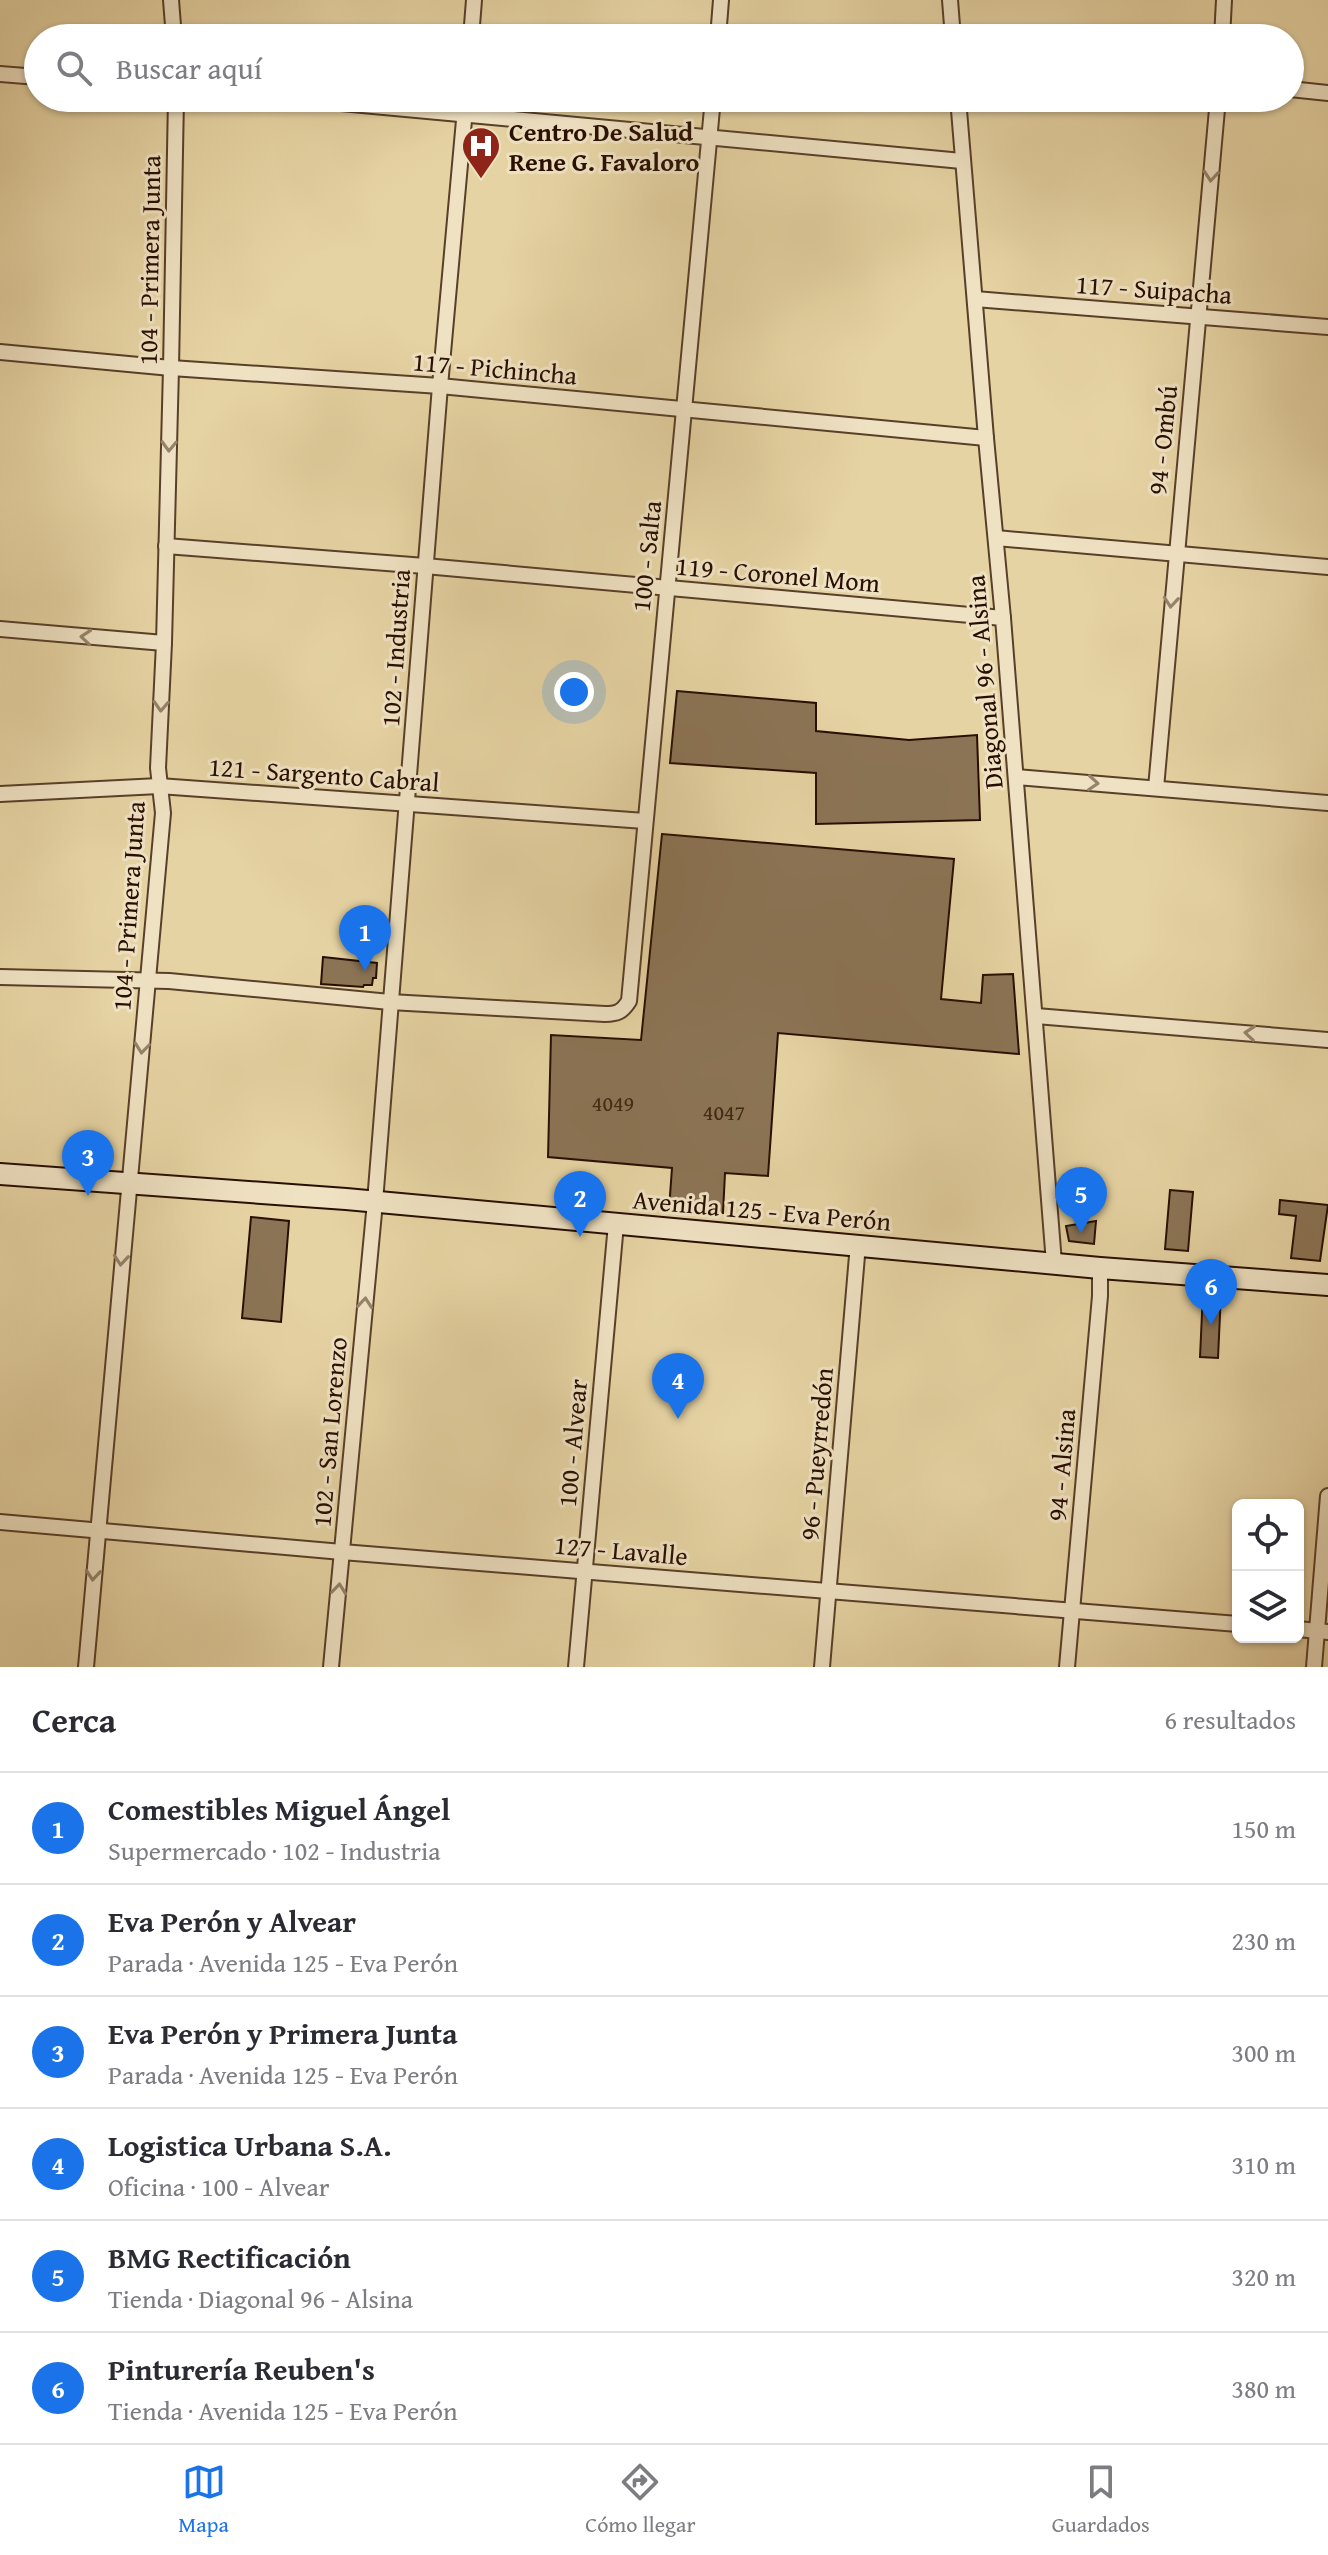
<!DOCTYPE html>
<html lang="es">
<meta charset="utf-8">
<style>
body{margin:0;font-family:"Gentium Book Plus",serif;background:#f2f2f3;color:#2b2b33}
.controls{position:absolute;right:24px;bottom:24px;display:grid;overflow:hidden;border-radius:12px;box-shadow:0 2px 6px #0004}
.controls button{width:72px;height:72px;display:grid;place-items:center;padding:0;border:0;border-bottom:2px solid #e1e1e2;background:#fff;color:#2b2b33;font:40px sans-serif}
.you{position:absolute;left:574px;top:692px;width:28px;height:28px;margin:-20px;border:6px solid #fff;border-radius:50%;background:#1a73e8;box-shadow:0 0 0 12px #1a73e833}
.badge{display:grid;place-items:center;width:52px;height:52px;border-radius:50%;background:#1a73e8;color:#fff;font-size:26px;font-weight:700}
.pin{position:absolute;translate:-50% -66px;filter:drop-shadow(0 2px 4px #0008)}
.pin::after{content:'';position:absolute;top:42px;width:28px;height:24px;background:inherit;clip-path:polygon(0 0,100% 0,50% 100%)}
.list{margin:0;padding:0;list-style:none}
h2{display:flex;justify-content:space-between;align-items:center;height:104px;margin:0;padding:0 32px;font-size:34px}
h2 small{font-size:26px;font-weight:400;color:#7c7c81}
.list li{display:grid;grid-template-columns:52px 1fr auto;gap:24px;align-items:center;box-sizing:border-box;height:112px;padding:0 32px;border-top:2px solid #e1e1e2}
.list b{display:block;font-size:30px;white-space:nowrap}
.list p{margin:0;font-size:26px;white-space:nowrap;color:#7c7c81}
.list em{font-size:26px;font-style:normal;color:#7c7c81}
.icon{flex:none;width:44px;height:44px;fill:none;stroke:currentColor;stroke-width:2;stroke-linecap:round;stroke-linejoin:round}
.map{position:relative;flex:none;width:1328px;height:1667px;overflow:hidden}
.search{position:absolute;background:#fff;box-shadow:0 2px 6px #0004;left:24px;right:24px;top:24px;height:88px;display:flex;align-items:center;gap:20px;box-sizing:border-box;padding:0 28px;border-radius:44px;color:#7c7c81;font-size:30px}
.sheet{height:776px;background:#fff}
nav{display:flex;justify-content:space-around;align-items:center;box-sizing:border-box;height:112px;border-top:2px solid #e1e1e2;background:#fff;font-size:22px;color:#7c7c81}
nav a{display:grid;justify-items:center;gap:4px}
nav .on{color:#1a73e8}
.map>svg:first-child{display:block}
.building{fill:#8b7455;stroke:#280e00;stroke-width:2}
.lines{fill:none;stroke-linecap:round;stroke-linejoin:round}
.street-casing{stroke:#583f29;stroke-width:18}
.secondary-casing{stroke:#280e00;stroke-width:24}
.street{stroke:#efe2c3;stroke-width:14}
.secondary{stroke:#efe2c3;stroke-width:20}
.oneway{stroke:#95836b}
.labels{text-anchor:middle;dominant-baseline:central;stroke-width:6;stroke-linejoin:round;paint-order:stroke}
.number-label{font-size:22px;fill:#412815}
.poi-label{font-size:26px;font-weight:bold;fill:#280e00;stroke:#efe2c3;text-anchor:start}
.street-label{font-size:26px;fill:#280e00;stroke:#efe2c3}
</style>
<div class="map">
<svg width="1328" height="1667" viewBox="0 0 1328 1667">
<rect width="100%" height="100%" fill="#e6d3a3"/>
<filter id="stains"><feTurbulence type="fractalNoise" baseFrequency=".0025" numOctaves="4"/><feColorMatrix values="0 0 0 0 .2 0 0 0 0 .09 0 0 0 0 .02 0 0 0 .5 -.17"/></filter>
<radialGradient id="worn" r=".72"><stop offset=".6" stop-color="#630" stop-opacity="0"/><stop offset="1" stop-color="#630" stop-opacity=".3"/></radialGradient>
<!-- building -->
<g class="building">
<path d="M677,691l139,12v28l93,9 68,-5 3,85 -164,4v-51l-146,-10z"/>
<path d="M662,834l292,25 -13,140 40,4 2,-28 30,-1 6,80 -241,-21 -10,143 -43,-3 -2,40 -54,-4 3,-41 -124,-11 3,-122 90,5z"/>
<path d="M323,957l54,6 -1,15h-3l-1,7h-8l-1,2 -42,-3z"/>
<path d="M1170,1190l23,2 -5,59 -23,-2z"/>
<path d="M1280,1200l48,5 -8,56 -29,-3 5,-42 -17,-2z"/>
<path d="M251,1217l38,4 -8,101 -39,-4z"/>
<path d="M1096,1221l-2,23 -25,-3 -3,-15z"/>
<path d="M1203,1292l18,1 -3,65 -18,-1z"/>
</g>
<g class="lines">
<defs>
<g id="street">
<path d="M171,0l3,38"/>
<path d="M950,0l3,38"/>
<path d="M471,38l3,-38"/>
<path d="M718,38l3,-38"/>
<path d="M1222,38l2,-38"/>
<path d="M0,74l38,3"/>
<path d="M1290,89l38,4"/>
<path d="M287,98l675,63"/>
<path d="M958,98l28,340 17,180 51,645"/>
<path d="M975,299l353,28"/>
<path d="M0,352l171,16 269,18 546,52"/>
<path d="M996,538l332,29"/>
<path d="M166,546l259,20 578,52"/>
<path d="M0,629l164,14"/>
<path d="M1016,777l312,26"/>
<path d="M1156,788l62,-690"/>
<path d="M0,794l159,-8 486,35"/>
<path d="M0,977l169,4 221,21 215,12c12,0 17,-2 24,-13l84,-903"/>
<path d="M1036,1016l292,24"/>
<path d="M0,1522l342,30 896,72"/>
<path d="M1298,1629l30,3"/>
<path d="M86,1667l77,-854 -5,-45 6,-125 7,-275 5,-270"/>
<path d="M331,1667l44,-465 65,-816 26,-288"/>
<path d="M576,1667l40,-443"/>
<path d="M822,1667l36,-423"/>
<path d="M1067,1667l33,-371v-28"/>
<path d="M1314,1667l14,-171"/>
</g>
<path id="secondary" d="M0,1174l346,25 754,69 228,17"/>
</defs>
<!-- street casing -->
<use href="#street" class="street-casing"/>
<!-- secondary casing -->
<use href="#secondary" class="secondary-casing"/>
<!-- street -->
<use href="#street" class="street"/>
<!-- secondary -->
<use href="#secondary" class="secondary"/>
</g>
<!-- one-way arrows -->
<defs><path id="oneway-chevron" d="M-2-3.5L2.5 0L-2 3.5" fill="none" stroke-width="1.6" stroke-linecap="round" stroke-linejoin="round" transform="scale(2)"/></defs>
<g class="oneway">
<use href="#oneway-chevron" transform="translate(1211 176) rotate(95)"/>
<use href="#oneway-chevron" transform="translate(169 446) rotate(92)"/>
<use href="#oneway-chevron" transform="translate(1171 602) rotate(95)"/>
<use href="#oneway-chevron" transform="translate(86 637) rotate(-175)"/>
<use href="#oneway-chevron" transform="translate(161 706) rotate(93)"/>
<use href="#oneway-chevron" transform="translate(1093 783) rotate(4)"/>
<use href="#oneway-chevron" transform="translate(1250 1033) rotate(-175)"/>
<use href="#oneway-chevron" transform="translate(142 1048) rotate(96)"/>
<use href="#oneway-chevron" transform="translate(121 1260) rotate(95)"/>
<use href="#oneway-chevron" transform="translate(365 1303) rotate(-85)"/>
<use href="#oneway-chevron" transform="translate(93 1575) rotate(95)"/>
<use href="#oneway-chevron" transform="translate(339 1589) rotate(-84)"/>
</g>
<!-- icons -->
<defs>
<symbol id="hospital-pin" viewBox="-11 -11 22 30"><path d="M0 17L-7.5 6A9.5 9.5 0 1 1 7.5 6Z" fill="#8f2418" stroke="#efe2c3"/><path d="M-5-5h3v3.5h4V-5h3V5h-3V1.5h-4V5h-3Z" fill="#fff"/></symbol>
</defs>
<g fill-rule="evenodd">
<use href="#hospital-pin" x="459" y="124" width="44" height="60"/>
</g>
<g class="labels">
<!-- number labels -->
<g class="number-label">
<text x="613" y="1103">4049</text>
<text x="724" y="1112">4047</text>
</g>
<!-- poi labels -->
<g class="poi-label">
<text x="509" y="131">Centro De Salud<tspan x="509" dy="30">Rene G. Favaloro</tspan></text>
</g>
<!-- street labels -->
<g class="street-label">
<text transform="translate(149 260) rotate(-89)">104 - Primera Junta</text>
<text transform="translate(1154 289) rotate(4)">117 - Suipacha</text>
<text transform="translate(495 368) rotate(5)">117 - Pichincha</text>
<text transform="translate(1162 440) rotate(-84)">94 - Ombú</text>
<text transform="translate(646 556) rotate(-84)">100 - Salta</text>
<text transform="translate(778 574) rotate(5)">119 - Coronel Mom</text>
<text transform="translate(395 648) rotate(-86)">102 - Industria</text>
<text transform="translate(984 682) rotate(-95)">Diagonal 96 - Alsina</text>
<text transform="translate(324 774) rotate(4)">121 - Sargento Cabral</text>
<text transform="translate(128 906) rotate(-86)">104 - Primera Junta</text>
<text transform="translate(762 1210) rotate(5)">Avenida 125 - Eva Perón</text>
<text transform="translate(329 1432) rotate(-85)">102 - San Lorenzo</text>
<text transform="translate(572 1443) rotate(-85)">100 - Alvear</text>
<text transform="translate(816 1454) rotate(-85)">96 - Pueyrredón</text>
<text transform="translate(1061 1465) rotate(-85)">94 - Alsina</text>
<text transform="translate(621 1550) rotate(5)">127 - Lavalle</text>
</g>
</g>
<rect width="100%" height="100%" filter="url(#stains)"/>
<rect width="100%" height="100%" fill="url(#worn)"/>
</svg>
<div class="controls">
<button><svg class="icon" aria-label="locate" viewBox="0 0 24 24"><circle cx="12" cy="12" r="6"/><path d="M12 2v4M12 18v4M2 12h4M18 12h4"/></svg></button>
<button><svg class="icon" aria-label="layers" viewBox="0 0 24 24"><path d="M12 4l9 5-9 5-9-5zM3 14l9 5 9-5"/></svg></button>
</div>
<div class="you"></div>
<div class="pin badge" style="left:365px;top:971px">1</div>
<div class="pin badge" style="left:580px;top:1237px">2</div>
<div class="pin badge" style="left:88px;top:1196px">3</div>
<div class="pin badge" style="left:678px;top:1419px">4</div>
<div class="pin badge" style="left:1081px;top:1233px">5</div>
<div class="pin badge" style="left:1211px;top:1325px">6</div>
<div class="search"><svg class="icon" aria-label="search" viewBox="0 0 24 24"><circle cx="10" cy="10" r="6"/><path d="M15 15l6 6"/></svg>Buscar aquí</div>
</div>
<section class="sheet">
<h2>Cerca<small>6 resultados</small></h2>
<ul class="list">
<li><span class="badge">1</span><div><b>Comestibles Miguel Ángel</b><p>Supermercado · 102 - Industria</p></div><em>150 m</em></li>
<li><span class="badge">2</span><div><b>Eva Perón y Alvear</b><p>Parada · Avenida 125 - Eva Perón</p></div><em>230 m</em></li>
<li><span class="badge">3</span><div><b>Eva Perón y Primera Junta</b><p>Parada · Avenida 125 - Eva Perón</p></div><em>300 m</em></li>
<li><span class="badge">4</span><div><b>Logistica Urbana S.A.</b><p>Oficina · 100 - Alvear</p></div><em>310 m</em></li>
<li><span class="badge">5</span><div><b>BMG Rectificación</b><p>Tienda · Diagonal 96 - Alsina</p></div><em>320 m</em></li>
<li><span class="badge">6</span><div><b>Pinturería Reuben's</b><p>Tienda · Avenida 125 - Eva Perón</p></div><em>380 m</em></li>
</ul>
</section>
<nav>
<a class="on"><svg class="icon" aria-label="map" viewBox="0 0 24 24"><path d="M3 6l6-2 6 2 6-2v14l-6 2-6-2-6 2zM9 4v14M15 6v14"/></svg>Mapa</a>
<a><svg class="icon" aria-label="directions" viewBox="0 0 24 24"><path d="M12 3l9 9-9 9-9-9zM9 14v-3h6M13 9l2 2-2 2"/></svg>Cómo llegar</a>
<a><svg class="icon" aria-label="saved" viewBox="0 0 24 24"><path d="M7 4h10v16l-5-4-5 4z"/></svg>Guardados</a>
</nav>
